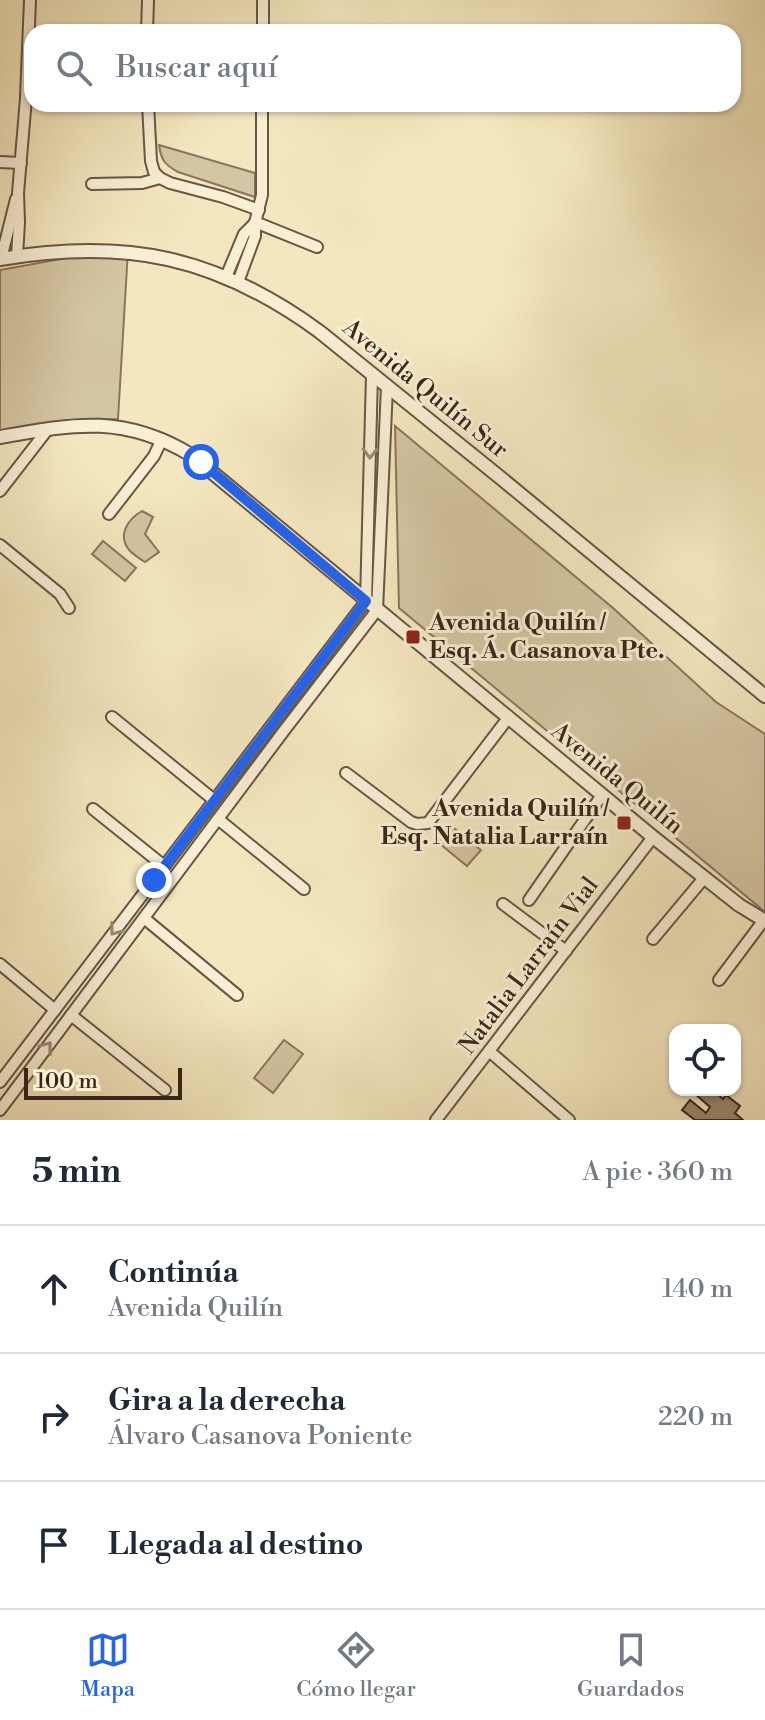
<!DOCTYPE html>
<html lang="es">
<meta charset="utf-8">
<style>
body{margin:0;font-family:"Libre Bodoni",serif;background:#f2f2f3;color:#1f2937}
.controls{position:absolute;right:24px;bottom:24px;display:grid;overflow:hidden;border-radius:16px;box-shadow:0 2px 6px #0004}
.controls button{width:72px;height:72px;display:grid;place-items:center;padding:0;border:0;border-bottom:2px solid #e0e1e3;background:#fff;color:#1f2937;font:40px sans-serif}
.scale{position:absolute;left:24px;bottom:20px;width:158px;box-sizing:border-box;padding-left:8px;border:4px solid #3b261a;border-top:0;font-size:22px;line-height:28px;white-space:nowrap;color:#3b261a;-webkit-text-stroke:6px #f8efd5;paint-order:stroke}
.stop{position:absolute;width:24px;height:24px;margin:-18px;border:6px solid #2563eb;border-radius:50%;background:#fff}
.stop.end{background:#2563eb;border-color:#fff;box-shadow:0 2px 8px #0008}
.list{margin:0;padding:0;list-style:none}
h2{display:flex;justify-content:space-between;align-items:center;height:104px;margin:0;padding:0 32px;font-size:34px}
h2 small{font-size:26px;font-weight:400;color:#747a83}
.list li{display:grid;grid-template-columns:52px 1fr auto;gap:24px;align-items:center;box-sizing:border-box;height:128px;padding:0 32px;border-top:2px solid #e0e1e3}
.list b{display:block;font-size:30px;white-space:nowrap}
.list p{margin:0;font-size:26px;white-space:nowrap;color:#747a83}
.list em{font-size:26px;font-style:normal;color:#747a83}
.icon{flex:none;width:44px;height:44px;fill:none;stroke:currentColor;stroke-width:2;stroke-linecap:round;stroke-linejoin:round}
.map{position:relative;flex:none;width:765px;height:1120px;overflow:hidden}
.search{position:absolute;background:#fff;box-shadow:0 2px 6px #0004;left:24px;right:24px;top:24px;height:88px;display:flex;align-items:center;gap:20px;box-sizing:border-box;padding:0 28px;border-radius:24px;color:#747a83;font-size:30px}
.sheet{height:488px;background:#fff}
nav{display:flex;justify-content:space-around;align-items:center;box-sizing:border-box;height:112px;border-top:2px solid #e0e1e3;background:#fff;font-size:22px;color:#747a83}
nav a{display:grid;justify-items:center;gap:4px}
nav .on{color:#2563eb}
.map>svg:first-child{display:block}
.green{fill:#d5c6a3;stroke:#88765e;stroke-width:2}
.building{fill:#9b8a70;stroke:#3b261a;stroke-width:2}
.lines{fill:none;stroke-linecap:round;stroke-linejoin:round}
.minor-casing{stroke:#695643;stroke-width:14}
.tertiary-casing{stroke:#695643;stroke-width:16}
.minor{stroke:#f8efd5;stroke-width:10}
.tertiary{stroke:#f8efd5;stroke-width:12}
.oneway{stroke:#9a8a78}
.route{stroke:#2563eb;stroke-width:10}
.poi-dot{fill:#8f2418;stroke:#f8efd5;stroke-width:3}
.labels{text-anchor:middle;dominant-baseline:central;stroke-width:6;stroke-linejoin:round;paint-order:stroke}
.street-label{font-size:24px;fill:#3b261a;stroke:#f8efd5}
.poi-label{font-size:24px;font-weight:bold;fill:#3b261a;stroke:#f8efd5;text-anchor:start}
</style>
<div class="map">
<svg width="765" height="1120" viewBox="0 0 765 1120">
<rect width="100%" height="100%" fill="#f4e7bf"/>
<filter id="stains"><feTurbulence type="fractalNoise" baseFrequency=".0025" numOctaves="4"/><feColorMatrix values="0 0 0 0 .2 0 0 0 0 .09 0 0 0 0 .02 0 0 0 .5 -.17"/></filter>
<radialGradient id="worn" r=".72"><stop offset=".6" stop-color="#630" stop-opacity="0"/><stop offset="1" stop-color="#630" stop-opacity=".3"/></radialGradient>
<!-- green -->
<g class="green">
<path d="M159,145l96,28v24l-77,-25c-13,-7 -17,-12 -19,-27z"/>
<path d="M128,250l-10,169 -38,1 -80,12v-162l94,-17z"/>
<path d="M395,426l218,182 103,94 49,32v178l-366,-304z"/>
<path d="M142,511l11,6 -8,17 14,18 -14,10c-5,-3 -12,-8 -16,-12 -12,-15 -1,-31 13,-39z"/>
<path d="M103,541l33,27 -11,13 -33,-27z"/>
<path d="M449,824l32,26 -14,16 -32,-26z"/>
<path d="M284,1040l19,14 -30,39 -19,-15z"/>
</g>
<!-- building -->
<path class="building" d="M699,1090h14l10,9 3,-4 14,11 -5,7 8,7h-48l-13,-10 8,-10 16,13 4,-6 -15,-13z"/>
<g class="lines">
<defs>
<g id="minor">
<path d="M147,32l1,-32"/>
<path d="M263,32v-32"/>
<path d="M148,104l3,57 3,11 6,6 10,5 53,14 36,13"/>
<path d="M0,162l21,1"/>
<path d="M92,184l50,-1 18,-5"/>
<path d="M255,222l62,25"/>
<path d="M17,257l2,-35 -1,-29 8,-95 4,-98"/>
<path d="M1,259l15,-60"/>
<path d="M226,277l18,-43 11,-11"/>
<path d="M238,282l17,-46v-13l7,-28v-91"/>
<path d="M0,491l48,-62"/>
<path d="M109,514l45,-58 8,-17"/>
<path d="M0,545l60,49 9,14"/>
<path d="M112,717l102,83"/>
<path d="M346,773l65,49 6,2 11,-1 80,-105"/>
<path d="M93,809l71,57"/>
<path d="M218,819l86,70"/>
<path d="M529,900l73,-105"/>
<path d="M503,904l63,47"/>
<path d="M144,918l93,77"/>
<path d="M653,939l51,-61"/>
<path d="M0,964l55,46"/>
<path d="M719,980l45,-60"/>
<path d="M71,1015l94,75"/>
<path d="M489,1051l80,69"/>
<path d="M0,1082l366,-481 6,-226"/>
<path d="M0,1110l283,-378 94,-122 10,-223"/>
<path d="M436,1120l217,-283"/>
</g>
<g id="tertiary">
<path d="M0,259c126,-21 216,-3 320,73l182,147 263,217"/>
<path d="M0,437c74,-13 123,-23 191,18l462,382 86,68 26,16"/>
</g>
</defs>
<!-- minor casing -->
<use href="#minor" class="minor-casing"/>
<!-- tertiary casing -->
<use href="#tertiary" class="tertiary-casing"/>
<!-- minor -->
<use href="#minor" class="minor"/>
<!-- tertiary -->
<use href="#tertiary" class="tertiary"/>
</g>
<!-- one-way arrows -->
<defs><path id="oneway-chevron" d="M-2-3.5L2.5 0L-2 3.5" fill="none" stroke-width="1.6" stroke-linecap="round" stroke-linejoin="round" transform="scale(2)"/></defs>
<g class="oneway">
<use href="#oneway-chevron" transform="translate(370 453) rotate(91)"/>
<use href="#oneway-chevron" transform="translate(115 930) rotate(127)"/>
<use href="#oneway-chevron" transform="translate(47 1047) rotate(-53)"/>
</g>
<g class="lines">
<!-- route -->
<path class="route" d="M154,880l212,-279 -165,-139"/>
</g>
<!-- markers -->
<g class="poi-dot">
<rect x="405" y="629" width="16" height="16" rx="4"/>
<rect x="616" y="815" width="16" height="16" rx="4"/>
</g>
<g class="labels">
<!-- street labels -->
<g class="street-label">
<text transform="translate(425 389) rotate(39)">Avenida Quilín Sur</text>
<text transform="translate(617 779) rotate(39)">Avenida Quilín</text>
<text transform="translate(529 966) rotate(-53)">Natalia Larraín Vial</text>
</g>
<!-- poi labels -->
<g class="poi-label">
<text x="429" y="623">Avenida Quilín /<tspan x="429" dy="28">Esq. Á. Casanova Pte.</tspan></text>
<text x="608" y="809" text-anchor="end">Avenida Quilín /<tspan x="608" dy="28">Esq. Natalia Larraín</tspan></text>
</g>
</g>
<rect width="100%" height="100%" filter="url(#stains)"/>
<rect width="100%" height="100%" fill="url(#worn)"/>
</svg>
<div class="controls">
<button><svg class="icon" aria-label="locate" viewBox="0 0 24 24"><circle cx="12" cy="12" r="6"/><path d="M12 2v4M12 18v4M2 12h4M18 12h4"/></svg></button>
</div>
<div class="scale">100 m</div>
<div class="stop" style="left:201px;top:462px"></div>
<div class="stop end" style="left:154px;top:880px"></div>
<div class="search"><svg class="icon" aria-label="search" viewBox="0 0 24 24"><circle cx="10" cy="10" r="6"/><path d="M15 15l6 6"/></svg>Buscar aquí</div>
</div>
<section class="sheet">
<h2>5 min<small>A pie · 360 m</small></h2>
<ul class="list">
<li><svg class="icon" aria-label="ahead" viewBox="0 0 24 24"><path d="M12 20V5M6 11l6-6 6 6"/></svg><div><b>Continúa</b><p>Avenida Quilín</p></div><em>140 m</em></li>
<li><svg class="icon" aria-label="right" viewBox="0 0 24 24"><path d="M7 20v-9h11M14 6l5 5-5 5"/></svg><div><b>Gira a la derecha</b><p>Álvaro Casanova Poniente</p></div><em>220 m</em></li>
<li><svg class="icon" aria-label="arrive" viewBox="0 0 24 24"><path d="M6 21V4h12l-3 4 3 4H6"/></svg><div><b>Llegada al destino</b></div></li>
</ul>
</section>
<nav>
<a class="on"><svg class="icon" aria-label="map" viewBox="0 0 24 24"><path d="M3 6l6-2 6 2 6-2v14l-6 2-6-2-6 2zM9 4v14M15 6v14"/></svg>Mapa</a>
<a><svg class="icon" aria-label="directions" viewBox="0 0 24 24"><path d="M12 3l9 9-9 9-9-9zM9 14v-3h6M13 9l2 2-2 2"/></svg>Cómo llegar</a>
<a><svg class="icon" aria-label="saved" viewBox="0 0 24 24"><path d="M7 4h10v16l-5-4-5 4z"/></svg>Guardados</a>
</nav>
